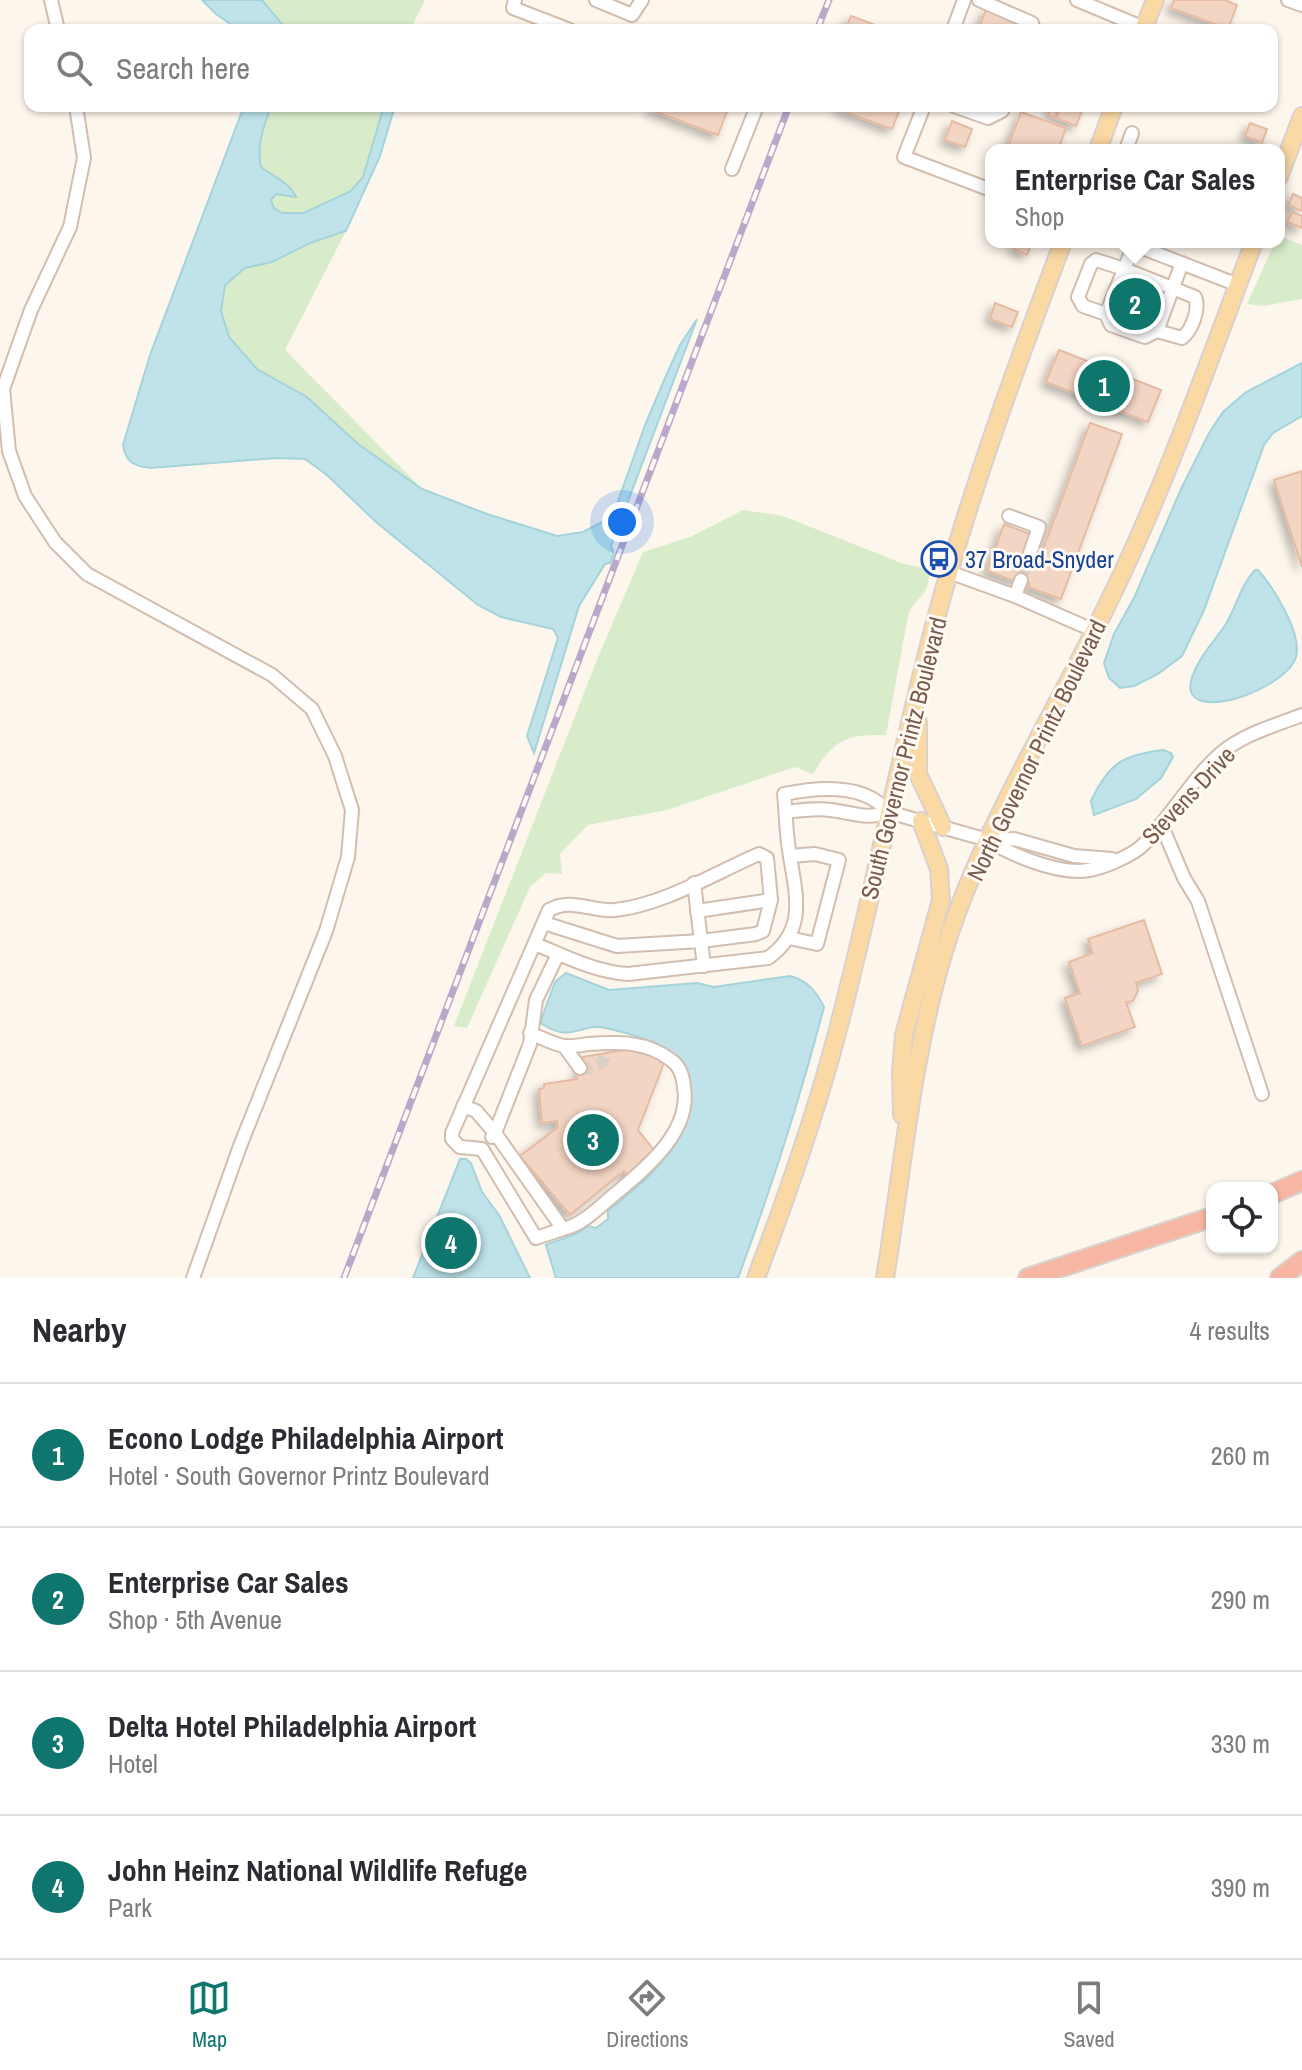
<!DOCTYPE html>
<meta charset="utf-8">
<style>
body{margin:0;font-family:"Archivo Narrow",sans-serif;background:#f7f7f7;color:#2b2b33}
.controls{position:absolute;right:24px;bottom:24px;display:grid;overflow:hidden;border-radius:16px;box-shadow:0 2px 6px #0004}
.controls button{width:72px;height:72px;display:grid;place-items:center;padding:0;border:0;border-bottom:2px solid #e1e1e2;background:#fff;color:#2b2b33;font:40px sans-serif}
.you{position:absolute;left:622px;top:522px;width:28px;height:28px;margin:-20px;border:6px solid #fff;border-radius:50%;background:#1a73e8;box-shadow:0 0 0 12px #1a73e833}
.badge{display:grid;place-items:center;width:52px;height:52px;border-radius:50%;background:#0f766e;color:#fff;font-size:26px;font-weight:700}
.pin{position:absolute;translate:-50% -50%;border:4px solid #fff;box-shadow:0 2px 8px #0006}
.popup{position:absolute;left:985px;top:144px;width:300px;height:104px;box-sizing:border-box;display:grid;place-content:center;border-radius:16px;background:#fff;filter:drop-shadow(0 2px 6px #0005);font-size:26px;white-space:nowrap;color:#7c7c81}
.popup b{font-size:30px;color:#2b2b33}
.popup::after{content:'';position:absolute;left:50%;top:100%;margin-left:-16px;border:16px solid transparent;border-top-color:#fff}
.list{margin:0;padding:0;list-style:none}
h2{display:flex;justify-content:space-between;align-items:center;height:104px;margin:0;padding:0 32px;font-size:34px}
h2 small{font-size:26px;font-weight:400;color:#7c7c81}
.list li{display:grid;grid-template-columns:52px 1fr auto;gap:24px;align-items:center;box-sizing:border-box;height:144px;padding:0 32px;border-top:2px solid #e1e1e2}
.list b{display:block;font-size:30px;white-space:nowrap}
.list p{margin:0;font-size:26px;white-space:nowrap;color:#7c7c81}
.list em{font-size:26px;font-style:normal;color:#7c7c81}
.icon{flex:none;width:44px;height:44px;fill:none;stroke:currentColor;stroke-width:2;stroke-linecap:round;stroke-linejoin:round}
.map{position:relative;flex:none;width:1302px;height:1278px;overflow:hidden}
.search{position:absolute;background:#fff;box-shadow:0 2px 6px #0004;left:24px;right:24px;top:24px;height:88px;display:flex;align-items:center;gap:20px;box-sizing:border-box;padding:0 28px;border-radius:16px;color:#7c7c81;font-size:30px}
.sheet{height:680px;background:#fff}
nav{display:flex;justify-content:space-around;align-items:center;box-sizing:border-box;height:112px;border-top:2px solid #e1e1e2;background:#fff;font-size:22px;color:#7c7c81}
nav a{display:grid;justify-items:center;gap:4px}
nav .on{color:#0f766e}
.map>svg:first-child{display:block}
.green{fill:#d8ecc9}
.water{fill:#bfe3e8;stroke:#a5d3da;stroke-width:2}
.building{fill:#f3d5c3;stroke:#e6bba3;stroke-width:2;filter:url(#shadow)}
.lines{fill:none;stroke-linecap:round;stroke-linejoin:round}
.minor-tunnel{stroke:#dcd0c4;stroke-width:12;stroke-dasharray:12 6;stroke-linecap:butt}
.minor-casing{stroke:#d1beb0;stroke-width:16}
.major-casing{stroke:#dad1cd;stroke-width:20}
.highway-casing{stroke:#dad1cd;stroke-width:22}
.minor{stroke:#fff;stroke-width:12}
.major{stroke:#fbd9a5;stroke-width:16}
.highway{stroke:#f7b7a3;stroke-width:18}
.rail-casing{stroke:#b9a8c9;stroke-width:7}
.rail{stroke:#fffaf3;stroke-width:4;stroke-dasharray:12;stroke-linecap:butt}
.labels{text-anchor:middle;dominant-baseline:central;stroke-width:6;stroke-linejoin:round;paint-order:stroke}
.transit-label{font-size:24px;fill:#164399;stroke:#fffaf3;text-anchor:start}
.street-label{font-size:24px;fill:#7a5c4d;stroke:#fffaf3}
</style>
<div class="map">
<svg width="1302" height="1278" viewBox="0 0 1302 1278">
<defs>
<filter id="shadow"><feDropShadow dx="-5" dy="5" stdDeviation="4" flood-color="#0004"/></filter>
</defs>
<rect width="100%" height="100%" fill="#fdf6ec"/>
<!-- green -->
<g class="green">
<path d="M262,0h163l-15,30h-123z"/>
<path d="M271,106h113l-21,71 -12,14 -47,22h-22l-8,-5 -3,-8 5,-6 20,2 -13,-14 -22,-15c-5,-21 3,-41 10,-61z"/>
<path d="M346,231l-61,119 137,139 -64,-45 -51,-47 -50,-28 -28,-32 -8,-26 4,-26 20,-17 27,-6 39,-19z"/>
<path d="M1279,236l23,9v54l-39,7 -16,-2 28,-62h4z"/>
<path d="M743,510l40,6 118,47 21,5 7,8c-1,22 -15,21 -21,40l-22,119c-40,-1 -53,5 -73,39l-18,-7 -128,43 -79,15 -28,29 2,20 -16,-1 -16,14 -63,141 -13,-2 144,-369 45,-105 47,-15z"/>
</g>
<!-- water -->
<g class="water">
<path d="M202,0h60l25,30h-48l-23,-16z"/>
<path d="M244,106h27c-7,20 -15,40 -10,61 12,9 29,16 35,30l-20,-3 -5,6 3,8 8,5h22l47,-22 12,-14 21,-71h11l-15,50 -34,75 -36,12 -38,19 -27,6 -20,17 -4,26 8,26 28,32 50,28 51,47 64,45 65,25 70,22 26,-4 21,-11 12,-14 29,-82 20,-47 15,-33 17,-26 -86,227 3,8 -4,9 -5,1 -26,42 -45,147 -7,-17 31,-98 -5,-9 -52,-12 -23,-12 -102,-83 -49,-47 -22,-16 -29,-1 -125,10c-17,-2 -25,-5 -28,-23l27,-90z"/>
<path d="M1302,363v53l-29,17 -9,12 -60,165 -22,46 -24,18 -24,12 -14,2 -11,-10 -5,-15 10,-29 20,-36 47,-109 28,-56 14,-21 23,-20z"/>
<path d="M1255,570h3c16,18 44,63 38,87 -8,28 -90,61 -104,37 -4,-6 0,-18 3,-24 7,-17 21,-31 31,-46 10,-17 15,-39 29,-54z"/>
<path d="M1163,750l8,3 2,4 -12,21 -25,21 -42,16 -3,-14c18,-38 31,-46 72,-51z"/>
<path d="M566,973l43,17 88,-7 17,4 76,-11c18,5 26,15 34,31 -24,92 -53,182 -86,271h-182l-10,-33c15,-7 29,-8 42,-19l8,2 12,-9v-8c24,-20 49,-39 66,-65 18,-26 26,-66 0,-90 -16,-15 -47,-23 -68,-28 -26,-6 -33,16 -64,-4l-1,-4 14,-38z"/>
<path d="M460,1159h6l5,4 11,29 17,23 31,63h-117z"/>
</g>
<!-- building -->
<g class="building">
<path d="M1174,0h51l12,5 -9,24 -57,-21z"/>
<path d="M986,9l35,13 -3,8h-24l-14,-5z"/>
<path d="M851,16l22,8 -2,6h-26z"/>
<path d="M653,106h76l-11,29 -67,-25z"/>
<path d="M838,106h63l-9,23 -55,-20z"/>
<path d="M1052,106h7l-4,12 -7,-3z"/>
<path d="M1061,106l22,2 -7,18 -20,-8z"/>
<path d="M1021,112l45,16 -8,22h-42l-8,-3z"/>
<path d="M952,121l20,8 -7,18 -20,-7z"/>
<path d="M1250,123l17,6 -5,14 -17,-7z"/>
<path d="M1293,194l9,4v13l-14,-6z"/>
<path d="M1292,212l10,4v12l-15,-6z"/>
<path d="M1016,242h16l-5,13 -13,-6z"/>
<path d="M1131,282l25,10 -16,38 -24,-10z"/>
<path d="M995,303l23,9 -6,15 -22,-8z"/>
<path d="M1059,350l102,40 -13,32 -102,-40z"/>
<path d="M1090,423l32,11 -61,165 -33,-12 1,-4 -14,-5 -1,3 -27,-10 17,-47 26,10 -8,23 16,6z"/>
<path d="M1302,471v96l-28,-87z"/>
<path d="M1144,920l18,54 -26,9 2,8 -5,10 -7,1 9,25 -53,19 -17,-48 15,-5 -11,-31 24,-9 -5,-14z"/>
<path d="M630,1049l13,5 2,-4 17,6 -2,6 4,1 -26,67 16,20 -12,10 3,5 -15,13 -6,-7 -54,44 -50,-59 38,-29 -1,-6 -15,2 -3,-34 5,-1v-4l33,-5 6,-22z"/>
</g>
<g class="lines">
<!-- minor-tunnel -->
<g class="minor-tunnel">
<path d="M1021,580l7,-21"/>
<path d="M580,1068l7,1 15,-6 4,-10"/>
</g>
<defs>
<g id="minor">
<path d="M51,0l7,30"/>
<path d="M515,0l-2,8 57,22"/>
<path d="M596,0l36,15 10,-15"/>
<path d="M979,0l53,23 2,7"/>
<path d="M1077,0l67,28"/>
<path d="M1288,0l14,5"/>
<path d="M953,30l11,-30"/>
<path d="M76,106l8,52 -14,69 -39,83 -28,79 6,62 16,45 30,46 32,32 185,101 40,34 23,47 17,54 -4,47 -22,74 -86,215 -47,132"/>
<path d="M924,106l-20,51 87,33"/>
<path d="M954,106l34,12 14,-7 2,-5"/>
<path d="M1126,150l6,-17"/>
<path d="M732,169l25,-63"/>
<path d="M1127,242l111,43"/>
<path d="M1134,245l-28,69 5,11 34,12 12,-6 25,-68"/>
<path d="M1106,314l-23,-8 -5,-9 13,-33 5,-4 28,9 71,28c5,12 -3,33 -13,41l-25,-7"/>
<path d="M1009,516l30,11 -11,32"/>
<path d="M949,572l66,24 80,35"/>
<path d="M1015,596l6,-16"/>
<path d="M786,812c15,-2 30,-4 45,-2 23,3 35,10 57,2"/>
<path d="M888,812l100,28 26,-1 60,17 38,3"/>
<path d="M1161,824l23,54 14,23 64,193"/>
<path d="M988,840c23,15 63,31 91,31 19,0 54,-15 66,-28 27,-28 46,-63 75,-89 23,-20 54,-28 82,-39"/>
<path d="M694,883l10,83"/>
<path d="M697,911l74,-11"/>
<path d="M544,923l73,23 84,-5 55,-7 7,-3 8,-31 -4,-42 -8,-4c-44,19 -96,51 -144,56 -23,2 -44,-13 -66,0l-97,223v6l8,8 22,2 54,89 27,-9 -68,-96 35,-89 6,-44 22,-46"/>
<path d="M789,938l28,6 22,-84 -24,-6 -25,2"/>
<path d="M535,944c30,12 60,28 93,30l140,-16c41,-29 27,-66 21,-108 -3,-18 -3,-37 -5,-56 34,-7 81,-11 104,18"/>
<path d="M530,1033c10,4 23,11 34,13 8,1 17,-1 25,-2 29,-2 58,-3 82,16 9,6 12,16 13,27 8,47 -43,85 -75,112 -14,12 -28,26 -46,30"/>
<path d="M564,1046l16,22"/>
<path d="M463,1106l13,5 19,22 -3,4"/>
</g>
<g id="major">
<path d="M1143,30l12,-30"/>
<path d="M1098,150l16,-44"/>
<path d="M1279,177l23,-61"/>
<path d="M918,722v52l25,53"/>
<path d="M902,1115l-1,-44 3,-36 37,-135 -2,-31 -18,-48"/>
<path d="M756,1278c30,-79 58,-159 80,-241 36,-136 62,-275 98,-411 35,-131 81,-257 129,-384"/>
<path d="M885,1278c18,-111 27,-225 61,-333 37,-117 110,-233 163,-344 57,-116 99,-238 145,-359"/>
</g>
<g id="highway">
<path d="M1272,1194l30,-13"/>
<path d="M1028,1278l184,-61"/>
<path d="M1280,1278l22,-17"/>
</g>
</defs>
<!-- minor casing -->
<use href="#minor" class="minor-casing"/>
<!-- major casing -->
<use href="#major" class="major-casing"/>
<!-- highway casing -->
<use href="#highway" class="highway-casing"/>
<!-- minor -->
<use href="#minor" class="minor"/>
<!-- major -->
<use href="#major" class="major"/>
<!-- highway -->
<use href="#highway" class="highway"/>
<defs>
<g id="rail">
<path d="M817,30l12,-30"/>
<path d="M344,1278l445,-1172"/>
</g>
</defs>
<!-- rail casing -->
<use href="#rail" class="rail-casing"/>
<!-- rail -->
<use href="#rail" class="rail"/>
</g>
<!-- icons -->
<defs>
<symbol id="bus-ring" viewBox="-11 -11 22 22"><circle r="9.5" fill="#fffaf3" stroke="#1a4fb4" stroke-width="1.5"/><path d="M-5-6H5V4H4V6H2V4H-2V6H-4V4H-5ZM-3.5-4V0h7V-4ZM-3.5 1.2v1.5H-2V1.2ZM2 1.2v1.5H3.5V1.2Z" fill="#1a4fb4"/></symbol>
</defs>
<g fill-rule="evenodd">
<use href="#bus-ring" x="919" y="539" width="40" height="40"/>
</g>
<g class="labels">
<!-- transit labels -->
<g class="transit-label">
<text x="965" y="559">37 Broad-Snyder</text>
</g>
<!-- street labels -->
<g class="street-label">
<text transform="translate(1036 750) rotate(-64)">North Governor Printz Boulevard</text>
<text transform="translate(903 758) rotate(-76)">South Governor Printz Boulevard</text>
<text transform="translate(1188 795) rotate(-47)">Stevens Drive</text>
</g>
</g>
</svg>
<div class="controls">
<button><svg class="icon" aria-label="locate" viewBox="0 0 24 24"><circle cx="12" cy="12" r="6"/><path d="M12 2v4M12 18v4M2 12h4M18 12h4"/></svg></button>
</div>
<div class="you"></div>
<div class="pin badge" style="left:1104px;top:386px">1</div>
<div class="pin badge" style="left:1135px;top:304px">2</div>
<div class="popup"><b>Enterprise Car Sales</b>Shop</div>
<div class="pin badge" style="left:593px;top:1140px">3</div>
<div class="pin badge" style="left:451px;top:1243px">4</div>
<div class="search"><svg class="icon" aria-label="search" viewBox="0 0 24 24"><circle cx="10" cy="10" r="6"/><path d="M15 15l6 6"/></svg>Search here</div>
</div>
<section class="sheet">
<h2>Nearby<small>4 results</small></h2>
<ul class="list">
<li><span class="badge">1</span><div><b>Econo Lodge Philadelphia Airport</b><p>Hotel · South Governor Printz Boulevard</p></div><em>260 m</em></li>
<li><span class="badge">2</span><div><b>Enterprise Car Sales</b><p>Shop · 5th Avenue</p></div><em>290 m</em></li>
<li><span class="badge">3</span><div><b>Delta Hotel Philadelphia Airport</b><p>Hotel</p></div><em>330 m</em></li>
<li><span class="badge">4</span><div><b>John Heinz National Wildlife Refuge</b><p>Park</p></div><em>390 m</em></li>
</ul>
</section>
<nav>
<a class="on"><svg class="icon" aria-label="map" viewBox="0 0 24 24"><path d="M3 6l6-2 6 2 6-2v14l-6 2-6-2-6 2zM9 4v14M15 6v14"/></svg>Map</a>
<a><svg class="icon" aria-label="directions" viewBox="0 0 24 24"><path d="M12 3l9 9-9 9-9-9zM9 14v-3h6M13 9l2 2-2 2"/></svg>Directions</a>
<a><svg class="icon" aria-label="saved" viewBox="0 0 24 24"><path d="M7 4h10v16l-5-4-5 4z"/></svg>Saved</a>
</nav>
